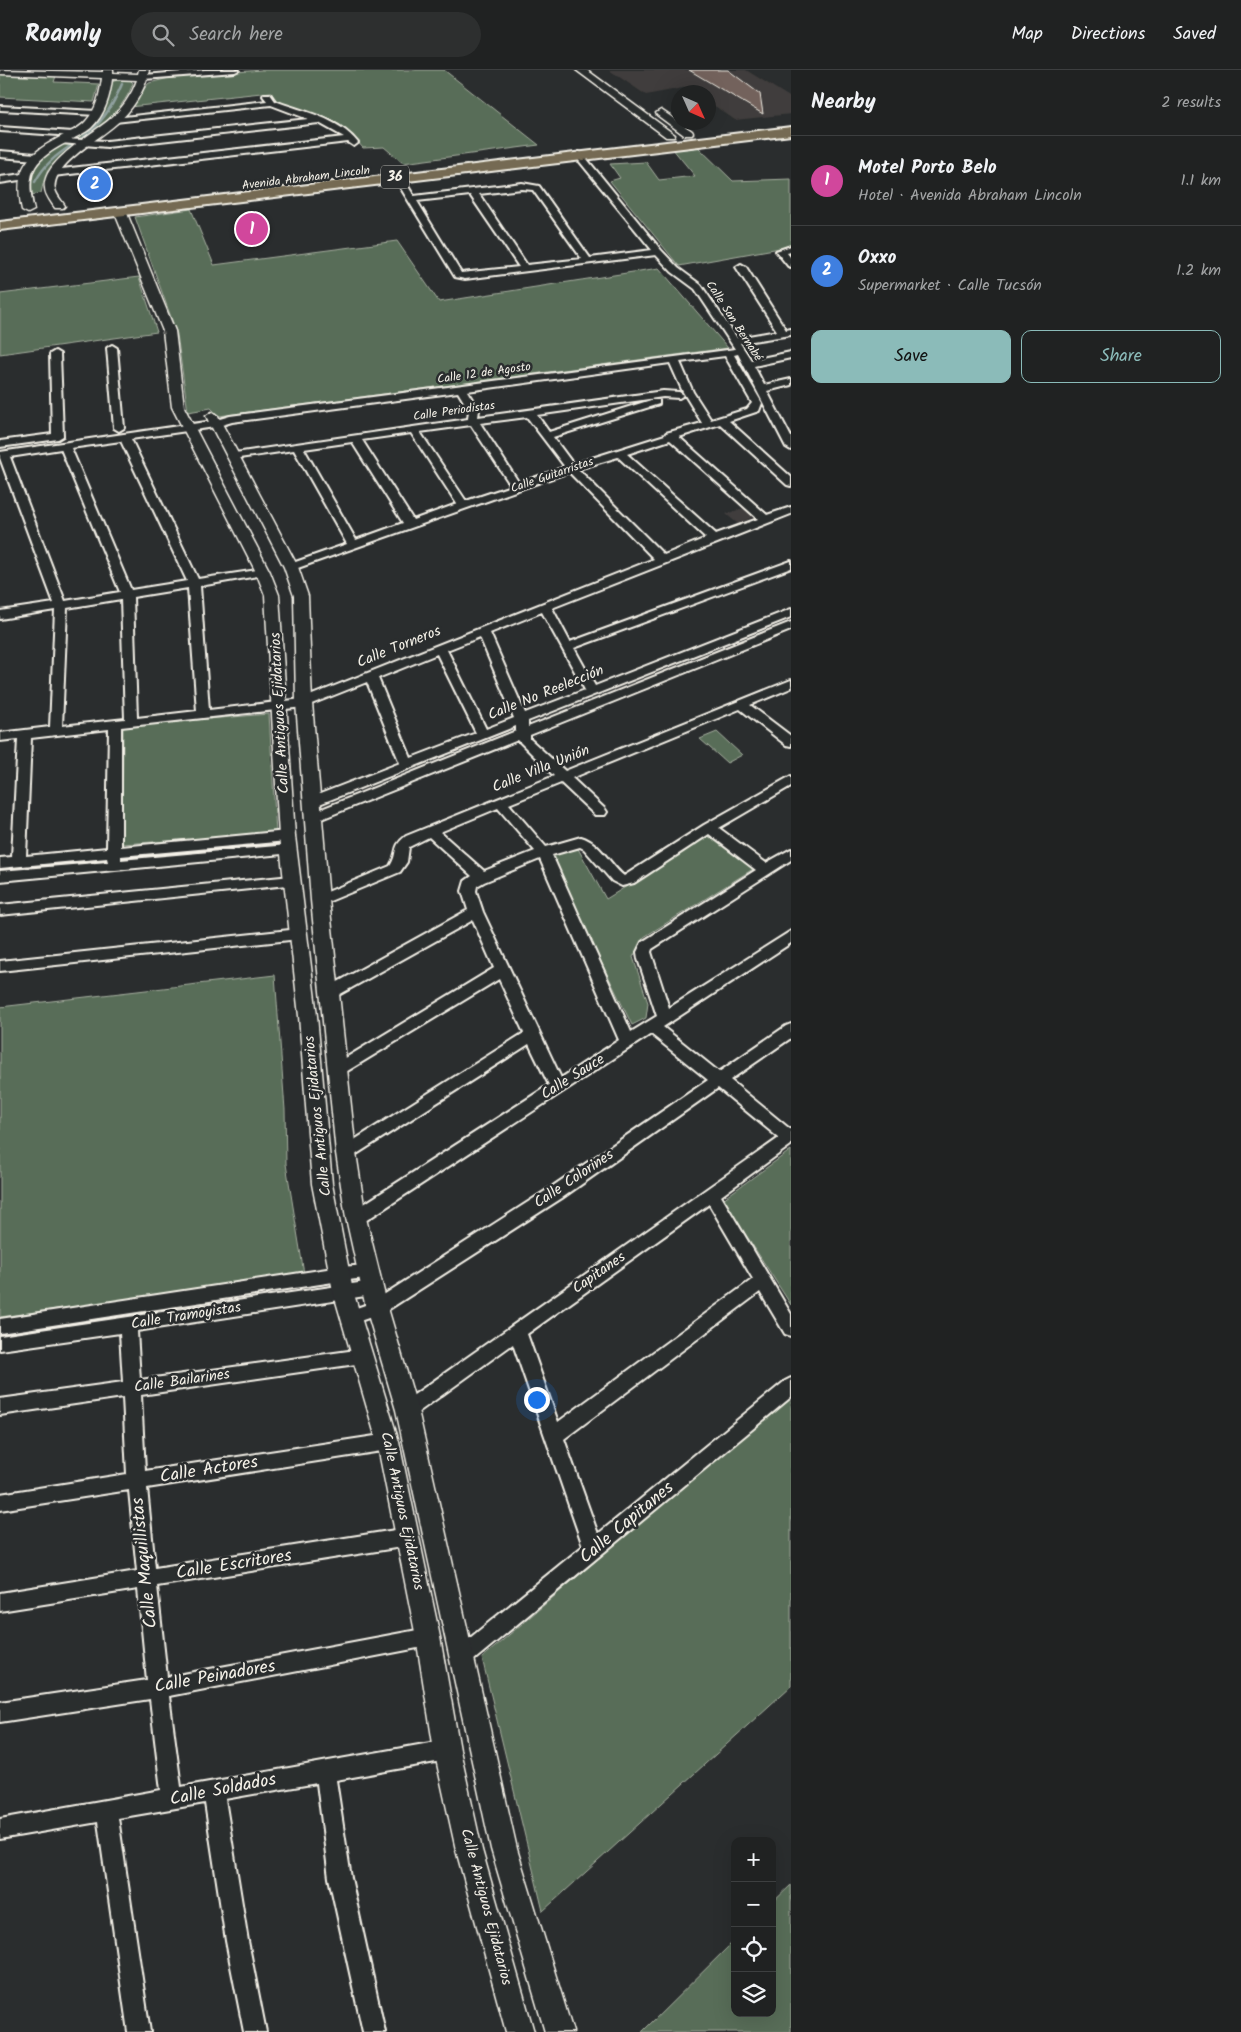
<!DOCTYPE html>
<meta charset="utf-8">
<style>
body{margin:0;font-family:Kalam,sans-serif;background:#2d2f2f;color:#f1f3f6}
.controls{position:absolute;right:15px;bottom:15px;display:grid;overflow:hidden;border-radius:10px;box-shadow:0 5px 20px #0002}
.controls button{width:45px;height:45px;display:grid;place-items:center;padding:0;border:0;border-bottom:1px solid #3d3f40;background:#202222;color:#f1f3f6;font:25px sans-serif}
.compass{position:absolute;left:671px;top:15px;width:45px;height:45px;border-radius:50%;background:#202222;box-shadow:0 5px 20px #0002;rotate:135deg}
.you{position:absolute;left:536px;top:1329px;width:18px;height:18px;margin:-12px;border:4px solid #fff;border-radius:50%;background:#1a73e8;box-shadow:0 0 0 8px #1a73e833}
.badge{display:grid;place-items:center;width:32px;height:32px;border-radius:50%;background:#8bbbb9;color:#fff;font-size:16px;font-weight:700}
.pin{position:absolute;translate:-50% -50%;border:2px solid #fff;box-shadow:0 1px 5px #0006}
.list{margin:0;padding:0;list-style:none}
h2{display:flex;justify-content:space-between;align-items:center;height:65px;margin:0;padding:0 20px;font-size:21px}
h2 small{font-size:16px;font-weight:400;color:#a2a4a5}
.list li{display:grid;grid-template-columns:32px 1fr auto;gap:15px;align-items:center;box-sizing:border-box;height:90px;padding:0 20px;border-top:1px solid #3d3f40}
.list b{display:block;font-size:19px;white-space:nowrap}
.list p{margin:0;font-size:16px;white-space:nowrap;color:#a2a4a5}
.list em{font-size:16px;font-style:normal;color:#a2a4a5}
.actions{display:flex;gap:10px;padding:15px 20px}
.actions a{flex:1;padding:11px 0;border:1px solid #8bbbb9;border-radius:10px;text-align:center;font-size:18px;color:#8bbbb9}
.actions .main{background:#8bbbb9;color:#111}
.icon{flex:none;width:28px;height:28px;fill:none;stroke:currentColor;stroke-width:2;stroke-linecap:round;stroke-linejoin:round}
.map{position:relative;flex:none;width:791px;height:1962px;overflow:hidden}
header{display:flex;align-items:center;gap:30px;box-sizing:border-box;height:70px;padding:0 25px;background:#202222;border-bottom:1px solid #3d3f40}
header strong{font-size:24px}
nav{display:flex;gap:28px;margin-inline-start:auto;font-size:18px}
.search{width:350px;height:45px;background:#2d2f2f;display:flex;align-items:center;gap:12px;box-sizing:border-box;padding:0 18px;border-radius:28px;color:#a2a4a5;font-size:19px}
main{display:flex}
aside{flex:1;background:#202222}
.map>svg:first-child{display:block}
.built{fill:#403d3c}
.green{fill:#596d58;stroke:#a6afa0}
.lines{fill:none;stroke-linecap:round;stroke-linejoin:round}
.stream{stroke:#90a19f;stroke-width:2.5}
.building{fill:#73625c;stroke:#f4f1e8}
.minor-casing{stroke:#f4f1e8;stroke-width:4}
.tertiary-casing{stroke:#f4f1e8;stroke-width:3}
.primary-casing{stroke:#f4f1e8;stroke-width:4}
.minor{fill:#2a2d2e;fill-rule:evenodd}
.tertiary{fill:#2a2d2e;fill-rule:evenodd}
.primary{fill:#746b52;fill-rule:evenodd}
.labels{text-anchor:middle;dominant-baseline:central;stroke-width:5;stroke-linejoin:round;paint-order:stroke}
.far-street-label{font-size:12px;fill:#f4f1e8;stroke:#2a2d2e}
.shield{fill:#2a2d2e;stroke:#b7b6b0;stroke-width:1}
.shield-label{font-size:14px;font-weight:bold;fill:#f4f1e8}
.street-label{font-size:15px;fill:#f4f1e8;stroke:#2a2d2e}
.near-street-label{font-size:18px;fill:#f4f1e8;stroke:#2a2d2e}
</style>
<header>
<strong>Roamly</strong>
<div class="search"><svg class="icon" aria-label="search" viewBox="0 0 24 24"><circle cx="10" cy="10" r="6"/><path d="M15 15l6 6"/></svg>Search here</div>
<nav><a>Map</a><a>Directions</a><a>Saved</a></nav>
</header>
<main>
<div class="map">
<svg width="791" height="1962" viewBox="0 0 791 1962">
<rect width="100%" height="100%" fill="#2a2d2e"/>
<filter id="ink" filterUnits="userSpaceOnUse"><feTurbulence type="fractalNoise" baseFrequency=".02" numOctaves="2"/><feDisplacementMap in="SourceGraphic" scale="10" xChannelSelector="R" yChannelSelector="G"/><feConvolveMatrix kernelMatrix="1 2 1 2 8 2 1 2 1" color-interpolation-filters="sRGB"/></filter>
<g filter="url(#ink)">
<!-- built -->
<g class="built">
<path d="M609,0h137l45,28v16l-56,6 -26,-18 -1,-10h-12l-8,-5 -42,8z"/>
<path d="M744,438l9,9 -15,7 -12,-10z"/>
</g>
<!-- green -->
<g class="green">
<path d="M262,0h182l95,75 -136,18 -19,-16 -21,1 -15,-17 -18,-11 -52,-16 -7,-12 -142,15 20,-24 24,-6z"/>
<path d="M0,4l56,2 -2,6 45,2 -5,18 -94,-5z"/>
<path d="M120,9l10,1 3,3c-8,24 -30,42 -50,57l-10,-1 31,-29 8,-28z"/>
<path d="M62,74h8l3,3c-22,21 -25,13 -32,46l-10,2 -4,-2 8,-31z"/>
<path d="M697,76l36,35 58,-2v67l-112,20 -69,-85 10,-3 -10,-14 36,-2 13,18 36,-4 -23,-28z"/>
<path d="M191,139l23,56 183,-24 42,61 220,-34 69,80 -509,68 -8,-8 -23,4 -11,-78 -42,-117z"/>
<path d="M139,207l18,55 -157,22v-60z"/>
<path d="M269,644l7,120 -154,10 1,-118z"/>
<path d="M717,662l25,23 -15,8 -27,-24z"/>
<path d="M708,766l45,33 -109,68 -11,20 15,46 -2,15 -14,7 -82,-168 26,-12 30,54z"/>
<path d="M275,905l10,135 1,54 18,110 -304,43v-310z"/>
<path d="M791,1080v155l-68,-106z"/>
<path d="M791,1324v292l-248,225 -61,-253z"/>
<path d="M791,1815v147h-149l93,-92v73h37v-110z"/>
</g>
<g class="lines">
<!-- stream -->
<path class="stream" d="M35,112c15,-28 35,-33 57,-52 14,-13 23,-29 30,-46"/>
</g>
<!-- building -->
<path class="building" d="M689,0h39l32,24 3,20z"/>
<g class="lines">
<defs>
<g id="minor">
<path d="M205,0h34l-4,2 -91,7 -4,-2 4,-2z"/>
<path d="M264,24h6l5,7c29,11 64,17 83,42l-4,3 -6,-4 -295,34 -4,-3 4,-3 291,-33 -25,-14 -212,24 -46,-4 -4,-2 4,-2 46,2 201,-22 -37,-14 -156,17 -4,-2 4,-2 152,-17 -4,-5z"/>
<path d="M0,36l97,5 4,2 -4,2 -97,-5z"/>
<path d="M0,57l73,5 4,2 -4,2 -73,-5z"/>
<path d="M0,81l36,3 4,3 -4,3 -36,-3z"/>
<path d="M579,82l3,1 79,97 17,18 23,17 36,53 40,-7 -41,-64 5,-3 5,3 40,63 5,-1v6l-51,8 11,17 40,-8v6l-37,8 10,19 27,-6v6l-24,6 24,46v13l-5,-3 -48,-93 -4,1 28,48 -3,8 -30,10 62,56v9l-4,-1 -67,-61 -41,13 88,78 24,-8v7l-239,94 18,34 221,-81v7l-217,80 21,38 196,-77v8l-263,104v6l263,-105v8l-261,105v4l35,32 226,-91v8l-41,17 41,31v10l-5,-1 -46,-36 -168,69 33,31 2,3 -2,3h-10l-34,-32 -52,21 37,43 35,-10c20,6 28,27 43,39l80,-51 87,-49v10l-72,42 47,35 25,-14v11l-139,89 -1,3 18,56 122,-77v12l-128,84 56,45 67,-46 5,-2v14l-61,42 61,50v15l-70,51 70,118v22l-6,-2 -25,-42 -196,147 34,95 187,-153 6,-3v19l-323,268 -7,3 -7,-3 -3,-7 3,-7 129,-105 -70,-202 -100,72 -6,2 -6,-2 -3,-6 3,-6 378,-266 -61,-50 -156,110 -179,115 -32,11 -6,-2 -2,-5 2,-5 26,-9 179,-115 158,-108 -57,-46 -289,189 -6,2 -6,-2 -2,-5 2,-5 199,-128 -20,-41 -177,113 -6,2 -6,-2 -2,-4 2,-4 184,-116 -25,-54 -155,94 -5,2 -5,-2 -3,-4 3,-4 160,-97 -21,-48 -138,77 -5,1 -5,-1 -2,-4 2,-4 143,-79 -6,-19 3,-10 7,-5 -43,-39 -20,10 -2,15 -7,10 -75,31h-10l-2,-3 2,-3 75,-31c9,-13 1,-19 16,-30l148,-60 -36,-36 -199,80h-10l-2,-3 2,-3 207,-83v-5l-199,79h-10l-2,-3 2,-3 93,-36 -33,-81 -63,25 -183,20v120l166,-16 5,2 2,3 -2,3 -5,2 -166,15v4l167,-15 5,2 2,3 -2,3 -293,28v-10l108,-9 -1,-4 -107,10v-10l12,-1 6,-118 -18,2v-8l50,-6 5,-117 -55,9v-8l54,-8 -54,-145v-6l213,-31 17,-5 505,-67 -40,-60 -23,-17 -16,-17 -191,24 -10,-2 -61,-100 7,-2 13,21 108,-13 17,3 51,72 62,-8 -76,-93 -1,-2zM522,119l11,1 49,69 -55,6 -48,-71zM470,125l49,72 -58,6 -44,-72zM725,286l27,47 -5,6 -36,11 -18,-28 -13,-30zM670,293l13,29 19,31 -36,10 -1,2 -92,29 -20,-27 106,-33v-4h-8l-102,32 -12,-17 126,-18 16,1 5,-3 -5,-3 -16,-1 -185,26 1,-7 -12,-19zM458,322l11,18 -1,9 -240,35 -1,2 5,3 62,-9 53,94 -60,21 -2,2 2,2h8l274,-97 85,87 -352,140 -93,11 -9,-124 63,-11 6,-3 -6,-3 -65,10 -67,-140 84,-12 17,-5zM527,347l38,50 -46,16 -39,-60zM471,355l40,61 -45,15 -46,-69zM411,363l46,71 -44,16 -51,-80zM670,370l88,79 -42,15 -89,-80zM121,371l66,140 -56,9 -60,-142zM352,372l51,81 -47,17 -52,-91zM61,379l59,143 -55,9 -55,-144zM618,387l88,81 -42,17 -86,-86zM188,518l9,123 -60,7 -4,-121zM121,529l4,120 -63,7 5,-118zM542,542l43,78 -60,23 -35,-80zM480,567l34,81 -28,11 -39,-79zM437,584l39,79 -65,25 -33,-80zM109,659l-2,119 -81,8 5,-118zM498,738l37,43 -51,20 -44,-39zM709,764l47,36 -114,72 -5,10 1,7 19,57 -26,16 -79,-177 28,-8 4,2 28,32 10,5 12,-3zM540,789l79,181 -58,38 -78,-166 -7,-21 1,-5 7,-4zM709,1134l44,75 -195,143 -31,-88z"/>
<path d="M23,104l4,3 -1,2 -26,4v-6z"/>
<path d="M791,176v6l-4,1 4,5v9l-3,-1 -12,-15z"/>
<path d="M112,275l5,3 7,80 -5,3 -5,-3 -7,-80z"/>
<path d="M55,281l5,3 3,82 -5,3 -58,8v-6l52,-7 -2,-80z"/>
<path d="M292,806l5,2 2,3 -2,3 -297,31v-10z"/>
<path d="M299,859l5,1 2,4 -2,4 -5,1 -299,32v-10z"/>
<path d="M368,1195l6,2 2,5 -2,5 -34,4 -340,52v-14l340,-52z"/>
<path d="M372,1211l6,2 2,5 -2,5 -6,2 -235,36 3,49 223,-31 6,2 3,5 -3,5 -6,2 -222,32 4,76 243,-37 6,2 3,6 -3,6 -6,2 -241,38 8,80 253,-40 7,3 2,6 -2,6 -7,3 -251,40 10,91 261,-49 7,2 3,7 -3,7 -7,2 -259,50 12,91 266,-47 7,3 3,7 -3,7 -7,3 -111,20 15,98 34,154h-22l-34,-154 -12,-95 -92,16 23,142 18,91h-22l-18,-91 -21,-138 -87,15 32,214h-22l-30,-210 -98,17v-20l161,-29 -11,-91 -150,23v-20l147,-22 -9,-91 -138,22v-18l137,-22 -8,-81 -129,20v-16l127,-20 -4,-77 -123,18v-16l123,-17 -3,-49 -120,17v-14z"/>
</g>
<g id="tertiary">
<path d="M0,0l103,2v-2h10v3l25,1 1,-4h10c-3,19 -17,41 -33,54 -15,14 -65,41 -61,65 1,6 7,12 10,17l-2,2h-8c-3,-5 -10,-13 -10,-20 -3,-26 46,-53 64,-68 12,-10 23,-25 28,-40l-25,-1c-2,17 -7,36 -21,49 -6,5 -14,8 -20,12 -36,19 -47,29 -37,70l-6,3 -6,-3c-9,-43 5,-56 42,-75 8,-4 16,-7 22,-14 11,-12 14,-28 16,-43l-102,-4z"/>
<path d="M576,0h11l88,65 -1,2h-8z"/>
<path d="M661,40l31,21 1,2 -1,2h-8l-27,-20 -1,-2z"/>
<path d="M120,138l6,3 49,120 9,76 86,165 9,23 16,241 22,180 15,168 21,107 46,151 41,195 20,113 22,100 52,182h-28l-50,-182 -22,-100 -18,-113 -39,-195 -44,-151 -21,-107 -13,-168 -20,-180 -14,-241 -9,-23 -84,-165 -9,-76 -49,-120z"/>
<path d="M212,342l6,4 80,151 10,29 4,107 17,197 27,253 10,65 22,90 30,102 99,439 56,183h-28l-54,-183 -95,-439 -30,-102 -20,-90 -10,-65 -25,-253 -15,-197 -2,-107 -10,-29 -78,-151z"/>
</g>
<path id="primary" d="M791,57v8l-791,95v-8z"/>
</defs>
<!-- minor casing -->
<use href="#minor" class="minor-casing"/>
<!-- tertiary casing -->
<use href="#tertiary" class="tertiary-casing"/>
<!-- primary casing -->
<use href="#primary" class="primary-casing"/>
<!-- minor -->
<use href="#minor" class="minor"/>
<!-- tertiary -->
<use href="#tertiary" class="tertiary"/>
<!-- primary -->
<use href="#primary" class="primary"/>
</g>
</g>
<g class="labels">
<!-- far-street labels -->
<g class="far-street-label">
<text transform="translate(306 108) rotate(-7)">Avenida Abraham Lincoln</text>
<text transform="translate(734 251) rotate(57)">Calle San Bernabé</text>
<text transform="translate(484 303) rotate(-8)">Calle 12 de Agosto</text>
<text transform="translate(454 341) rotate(-8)">Calle Periodistas</text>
<text transform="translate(552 405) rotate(-19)">Calle Guitarristas</text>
</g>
<!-- shield labels -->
<rect class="shield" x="381" y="95.5" width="28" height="23" rx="4"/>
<g class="shield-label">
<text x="395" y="107">36</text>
</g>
<!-- street labels -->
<g class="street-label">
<text transform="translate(399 577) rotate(-22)">Calle Torneros</text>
<text transform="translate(546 623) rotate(-22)">Calle No Reelección</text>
<text transform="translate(280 643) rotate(-93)">Calle Antiguos Ejidatarios</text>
<text transform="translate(541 699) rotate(-22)">Calle Villa Unión</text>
<text transform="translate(573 1007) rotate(-32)">Calle Sauce</text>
<text transform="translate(318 1046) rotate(-96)">Calle Antiguos Ejidatarios</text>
<text transform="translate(574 1109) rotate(-34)">Calle Colorines</text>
<text transform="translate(599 1203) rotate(-35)">Capitanes</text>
<text transform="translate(186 1246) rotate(-9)">Calle Tramoyistas</text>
<text transform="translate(182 1311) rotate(-8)">Calle Bailarines</text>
<text transform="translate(402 1441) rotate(78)">Calle Antiguos Ejidatarios</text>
<text transform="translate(486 1837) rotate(75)">Calle Antiguos Ejidatarios</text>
</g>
<!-- near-street labels -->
<g class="near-street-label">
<text transform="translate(209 1400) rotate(-9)">Calle Actores</text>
<text transform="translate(627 1453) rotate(-40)">Calle Capitanes</text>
<text transform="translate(145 1493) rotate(-96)">Calle Maquillistas</text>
<text transform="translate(234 1495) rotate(-9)">Calle Escritores</text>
<text transform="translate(215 1607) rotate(-10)">Calle Peinadores</text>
<text transform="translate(223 1720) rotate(-11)">Calle Soldados</text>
</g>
</g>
</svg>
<div class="controls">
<button>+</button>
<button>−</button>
<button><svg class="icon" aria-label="locate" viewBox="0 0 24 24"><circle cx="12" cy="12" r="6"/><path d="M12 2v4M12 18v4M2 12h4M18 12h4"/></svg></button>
<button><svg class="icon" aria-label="layers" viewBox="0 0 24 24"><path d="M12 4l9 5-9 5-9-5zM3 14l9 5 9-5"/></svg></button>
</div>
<svg class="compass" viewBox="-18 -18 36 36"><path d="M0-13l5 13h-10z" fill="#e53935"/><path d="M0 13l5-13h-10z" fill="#a2a4a5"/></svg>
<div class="you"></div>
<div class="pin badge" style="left:252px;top:159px;background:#d1479c">1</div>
<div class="pin badge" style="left:95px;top:114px;background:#3f7fe0">2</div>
</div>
<aside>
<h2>Nearby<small>2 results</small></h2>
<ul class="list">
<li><span class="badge" style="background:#d1479c">1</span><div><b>Motel Porto Belo</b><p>Hotel · Avenida Abraham Lincoln</p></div><em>1.1 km</em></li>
<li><span class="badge" style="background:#3f7fe0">2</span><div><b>Oxxo</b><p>Supermarket · Calle Tucsón</p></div><em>1.2 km</em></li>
</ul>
<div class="actions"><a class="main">Save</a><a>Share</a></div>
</aside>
</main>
